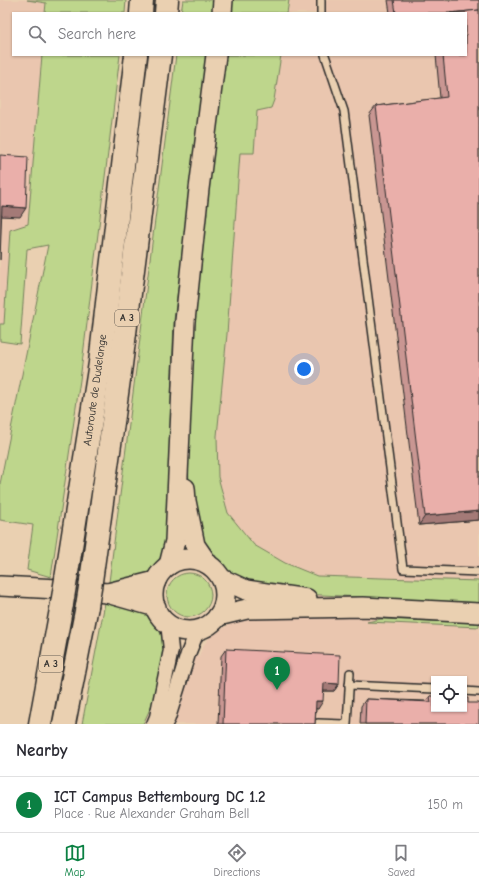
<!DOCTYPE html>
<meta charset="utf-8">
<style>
body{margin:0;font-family:"Comic Neue",sans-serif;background:#f7f7f7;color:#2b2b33}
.controls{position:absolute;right:12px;bottom:12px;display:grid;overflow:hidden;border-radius:0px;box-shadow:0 1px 3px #0004}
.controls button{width:36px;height:36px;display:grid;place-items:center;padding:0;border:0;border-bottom:1px solid #e1e1e2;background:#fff;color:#2b2b33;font:20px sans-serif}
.you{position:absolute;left:304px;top:369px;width:14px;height:14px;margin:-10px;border:3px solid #fff;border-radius:50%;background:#1a73e8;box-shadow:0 0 0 6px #1a73e833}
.badge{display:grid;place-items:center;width:26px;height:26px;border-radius:50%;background:#0b8043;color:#fff;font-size:13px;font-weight:700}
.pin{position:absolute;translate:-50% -33px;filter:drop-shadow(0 1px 2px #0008)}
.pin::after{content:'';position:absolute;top:21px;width:14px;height:12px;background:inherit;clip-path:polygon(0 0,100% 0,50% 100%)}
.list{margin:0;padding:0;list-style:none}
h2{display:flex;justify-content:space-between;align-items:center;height:52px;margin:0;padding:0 16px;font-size:17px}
h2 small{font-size:13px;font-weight:400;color:#7c7c81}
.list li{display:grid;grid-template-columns:26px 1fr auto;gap:12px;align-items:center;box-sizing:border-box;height:56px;padding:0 16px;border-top:1px solid #e1e1e2}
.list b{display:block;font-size:15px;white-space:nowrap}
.list p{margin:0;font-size:13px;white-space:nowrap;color:#7c7c81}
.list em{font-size:13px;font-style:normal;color:#7c7c81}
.icon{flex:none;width:22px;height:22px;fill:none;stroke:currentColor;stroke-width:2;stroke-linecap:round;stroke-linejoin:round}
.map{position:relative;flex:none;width:479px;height:724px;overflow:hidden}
.search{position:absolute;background:#fff;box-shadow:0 1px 3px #0004;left:12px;right:12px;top:12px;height:44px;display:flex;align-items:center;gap:10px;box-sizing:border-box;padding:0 14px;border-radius:0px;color:#7c7c81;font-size:15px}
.sheet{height:108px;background:#fff}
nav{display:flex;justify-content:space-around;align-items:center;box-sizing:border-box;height:56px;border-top:1px solid #e1e1e2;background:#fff;font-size:11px;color:#7c7c81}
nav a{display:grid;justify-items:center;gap:2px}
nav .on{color:#0b8043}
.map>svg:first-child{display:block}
.built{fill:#eac6af;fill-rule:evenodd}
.green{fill:#bed68c;stroke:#74805c}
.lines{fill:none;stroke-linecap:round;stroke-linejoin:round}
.lane-casing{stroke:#2b2b2b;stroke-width:10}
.street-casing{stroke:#2b2b2b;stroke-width:17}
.secondary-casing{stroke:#2b2b2b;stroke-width:22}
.highway-casing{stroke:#2b2b2b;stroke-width:25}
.lane{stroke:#ead0b1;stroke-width:7}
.street{stroke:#ead0b1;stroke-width:14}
.secondary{stroke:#ead0b1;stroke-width:19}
.highway{stroke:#ead0b1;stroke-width:22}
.highway-bridge-casing{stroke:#2b2b2b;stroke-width:25;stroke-linecap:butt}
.highway-bridge{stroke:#ead0b1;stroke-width:22}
.wall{fill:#c99692;stroke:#2b2b2b}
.shaded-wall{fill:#a47a77;stroke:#2b2b2b}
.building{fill:#eaafaa;stroke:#2b2b2b}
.labels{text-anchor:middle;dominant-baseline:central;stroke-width:3.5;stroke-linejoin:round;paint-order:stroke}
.shield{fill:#ead0b1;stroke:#645c53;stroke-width:1}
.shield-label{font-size:10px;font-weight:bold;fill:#2b2b2b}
.street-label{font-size:11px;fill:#2b2b2b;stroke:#ead0b1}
</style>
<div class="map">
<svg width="479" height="724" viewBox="0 0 479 724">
<rect width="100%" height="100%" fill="#ead0b1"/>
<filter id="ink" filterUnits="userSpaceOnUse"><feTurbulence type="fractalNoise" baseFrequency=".025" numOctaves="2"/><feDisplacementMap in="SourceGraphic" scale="8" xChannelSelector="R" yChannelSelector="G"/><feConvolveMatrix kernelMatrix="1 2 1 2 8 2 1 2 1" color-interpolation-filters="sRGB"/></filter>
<g filter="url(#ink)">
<!-- built -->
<g class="built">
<path d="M0,0h27l19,3 -1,10h-32v42h29l-14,170 -18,5 -6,95 -4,-1z"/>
<path d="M289,0h190v581l-162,-5 -32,-13 -31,-18 -26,-32 -10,-36 -1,-41 10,-102 13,-181h14l3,-42 14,-3 3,-8 7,-45h185v-42h-179z"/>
<path d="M246,583l85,13 148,7v121h-336l12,-26 8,-49 36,7 4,-10 7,-9 23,-15 14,-3zM434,679h30v30h-30z"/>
</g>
<!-- green -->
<g class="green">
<path d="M27,0h99l-1,13h-80l1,-10z"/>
<path d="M183,0h32l-2,13h-32z"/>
<path d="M231,0h58l-2,13h-58z"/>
<path d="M42,55h78l-40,325 -29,197 -24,-7 6,-45 -33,-5v-36l48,-239 -21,4 -7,95 -20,-3v-17h4l6,-94 18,-6z"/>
<path d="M176,55h32l-34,265 -8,214 -4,24 -13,15 -12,6 -28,3z"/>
<path d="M224,55h57l-7,45 -3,8 -14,3 -3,42h-14l-13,181 -10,102 1,41 10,36 26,32 31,18 32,13 162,5v22l-177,-9 -70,-17 -25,-24 -15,-49 -3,-22 -2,-43 6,-117z"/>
<circle cx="189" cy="595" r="22"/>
<path d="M105,603l43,12 9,10 5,12 1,12 -8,49 -12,26h-61z"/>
<path d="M381,619l98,4v4l-112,-5z"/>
</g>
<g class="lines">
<defs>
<g id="lane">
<path d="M321,13v-13"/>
<path d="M325,55l19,56 59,458 76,3"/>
<path d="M349,685l85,4"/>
<path d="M464,691l15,1"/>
<path d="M318,724v-1l25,1"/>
<path d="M347,724l3,-51"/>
</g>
<g id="street">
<path d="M154,724l3,-7 14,-67 -3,-27"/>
<path d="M165,724l3,-6 20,-64 10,-25"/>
</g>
<g id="secondary">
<path d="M222,13l1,-13"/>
<path d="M185,488l1,13 9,44 13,19"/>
<circle cx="189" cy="595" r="36"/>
<path d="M169,565l6,-24 10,-220 14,-132 17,-134"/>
<path d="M222,579l24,11 61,9"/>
<path d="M0,586l58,3 49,4 49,14"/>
<path d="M108,593l48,-12"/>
<path d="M218,616l29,-7 116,-2 116,6"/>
</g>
<g id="highway">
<path d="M141,13l1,-13"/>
<path d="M166,13l1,-13"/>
<path d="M66,579l34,-216 36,-308"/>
<path d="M91,581l30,-216 39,-310"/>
<path d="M40,724l22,-120"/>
<path d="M64,724l23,-118"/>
</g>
</defs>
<!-- lane casing -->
<use href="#lane" class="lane-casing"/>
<!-- street casing -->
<use href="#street" class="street-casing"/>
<!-- secondary casing -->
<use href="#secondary" class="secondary-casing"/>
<!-- highway casing -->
<use href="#highway" class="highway-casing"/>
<!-- lane -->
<use href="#lane" class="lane"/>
<!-- street -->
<use href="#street" class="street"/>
<!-- secondary -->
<use href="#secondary" class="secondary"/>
<!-- highway -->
<use href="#highway" class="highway"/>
<defs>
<g id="highway-bridge">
<path d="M62,604l4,-25"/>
<path d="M87,606l4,-25"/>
</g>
</defs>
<!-- highway-bridge casing -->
<use href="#highway-bridge" class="highway-bridge-casing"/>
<!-- highway-bridge -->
<use href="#highway-bridge" class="highway-bridge"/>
</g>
<!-- wall -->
<g class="wall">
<path d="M388,0h91v520l-60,5 -50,-410 7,-9 64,-8 -4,-43h30v-42h-76z"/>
<path d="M226,649l113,35 -5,7h-10l-6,18 -2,-1 -1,16h-97l3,-68z"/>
<path d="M430,696l38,7 11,21h-119l1,-18 5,-7 60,2z"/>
</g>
<!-- shaded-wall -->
<g class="shaded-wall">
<path d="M2,206l24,2 -6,9 -20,-1z"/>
<path d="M479,511v9l-60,5 6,-9z"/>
<path d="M324,683l15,1 -5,7h-15z"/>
<path d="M316,701h7l-5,8 -7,-1z"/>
</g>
<!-- building -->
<g class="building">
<path d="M394,0h85v10l-29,3h-54z"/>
<path d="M479,10v501l-54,5 -49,-410 71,-9 -4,-42h23v-42h-16z"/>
<path d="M0,155l28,2 -2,51 -24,-2 -2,54z"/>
<path d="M226,649l114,6 -1,29 -15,-1 -1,18h-7l-1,23h-92z"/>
<path d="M430,696h4v13h30v-11h4v5h11v21h-114l1,-25 65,3z"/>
</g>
</g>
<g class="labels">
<!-- shield labels -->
<g class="shield">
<rect x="115" y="310" width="24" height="16" rx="3"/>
<rect x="39" y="656" width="24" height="16" rx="3"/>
</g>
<g class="shield-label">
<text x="127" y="318">A 3</text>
<text x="51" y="664">A 3</text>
</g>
<!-- street labels -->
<g class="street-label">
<text transform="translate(95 390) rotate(-82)">Autoroute de Dudelange</text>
</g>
</g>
</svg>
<div class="controls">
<button><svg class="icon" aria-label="locate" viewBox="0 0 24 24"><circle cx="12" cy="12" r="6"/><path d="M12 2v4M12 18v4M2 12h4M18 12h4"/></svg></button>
</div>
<div class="you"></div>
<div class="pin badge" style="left:277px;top:690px">1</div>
<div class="search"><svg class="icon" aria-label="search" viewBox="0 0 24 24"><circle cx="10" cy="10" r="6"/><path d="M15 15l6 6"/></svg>Search here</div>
</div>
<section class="sheet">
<h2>Nearby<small></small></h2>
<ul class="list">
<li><span class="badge">1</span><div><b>ICT Campus Bettembourg DC 1.2</b><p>Place · Rue Alexander Graham Bell</p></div><em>150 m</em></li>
</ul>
</section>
<nav>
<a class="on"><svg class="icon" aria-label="map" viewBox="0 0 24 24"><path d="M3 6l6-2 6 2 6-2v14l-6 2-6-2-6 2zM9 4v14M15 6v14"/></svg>Map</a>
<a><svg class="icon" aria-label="directions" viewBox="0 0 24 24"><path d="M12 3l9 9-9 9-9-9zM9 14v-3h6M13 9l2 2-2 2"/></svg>Directions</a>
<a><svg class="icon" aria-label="saved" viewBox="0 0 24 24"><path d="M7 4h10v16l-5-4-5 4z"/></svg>Saved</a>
</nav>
